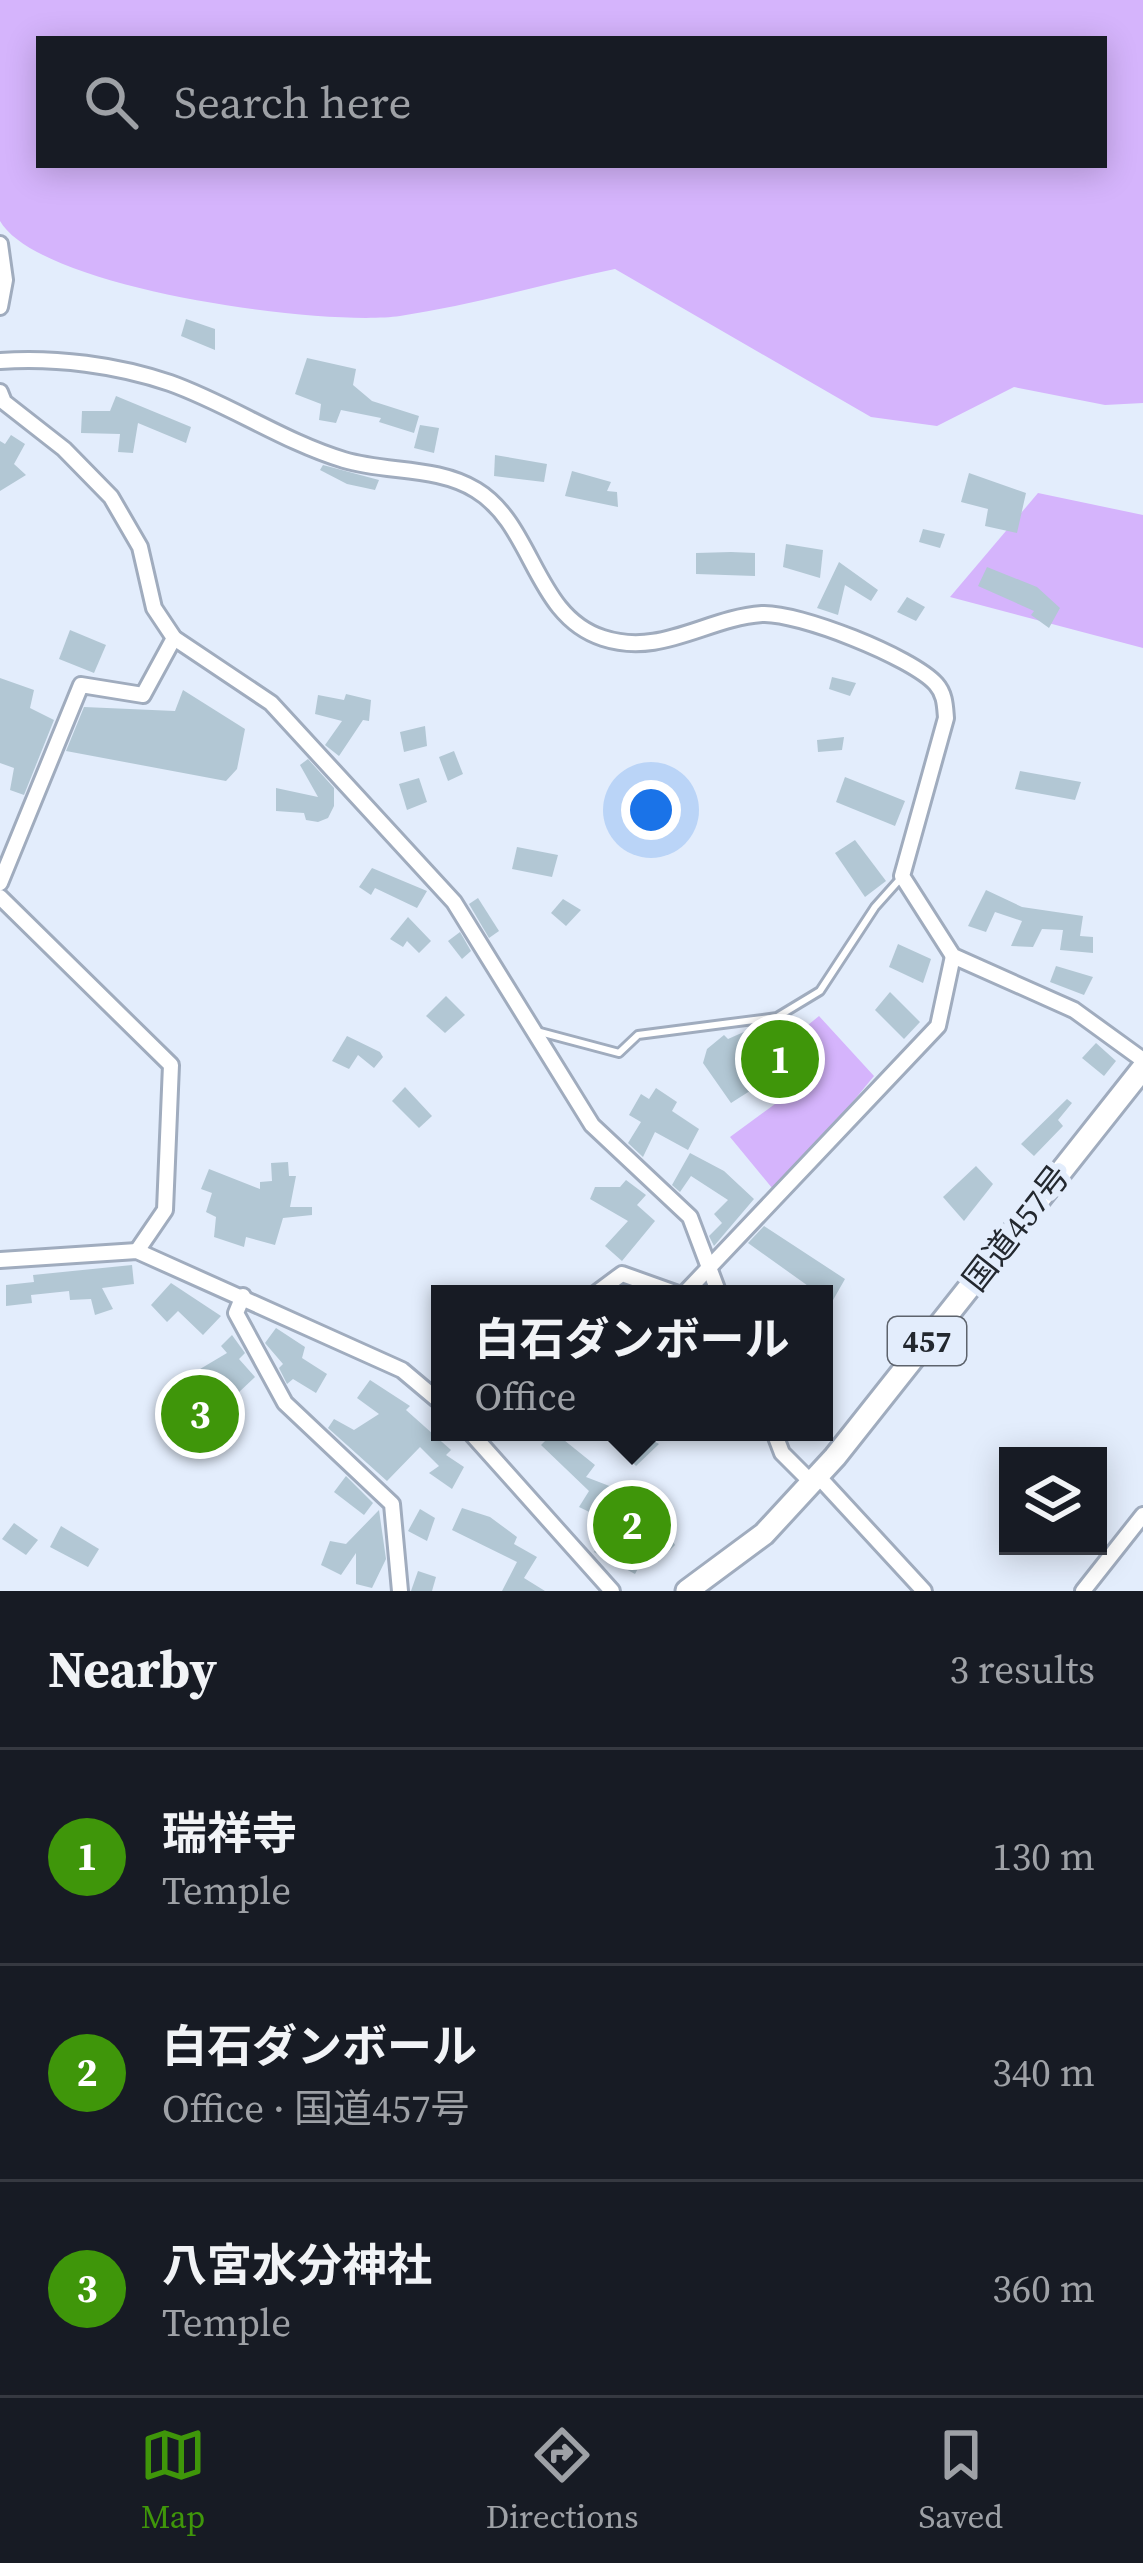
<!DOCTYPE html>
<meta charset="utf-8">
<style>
body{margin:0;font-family:"Source Serif 4","Noto Sans JP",serif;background:#242831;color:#f1f3f6}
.controls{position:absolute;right:36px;bottom:36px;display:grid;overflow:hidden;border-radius:0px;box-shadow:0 6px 30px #0003}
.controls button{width:108px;height:108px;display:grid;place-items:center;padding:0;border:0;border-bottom:3px solid #363941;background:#171b24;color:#f1f3f6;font:60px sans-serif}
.you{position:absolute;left:651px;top:810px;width:42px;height:42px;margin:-30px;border:9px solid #fff;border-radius:50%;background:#1a73e8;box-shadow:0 0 0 18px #1a73e833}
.badge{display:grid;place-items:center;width:78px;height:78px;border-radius:50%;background:#3f960a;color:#fff;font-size:39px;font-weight:700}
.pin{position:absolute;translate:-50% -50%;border:6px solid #fff;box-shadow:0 3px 12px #0006}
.popup{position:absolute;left:431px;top:1285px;width:402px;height:156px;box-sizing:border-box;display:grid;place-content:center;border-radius:0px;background:#171b24;filter:drop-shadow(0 3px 9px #0005);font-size:39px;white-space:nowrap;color:#9ea1a6}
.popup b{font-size:45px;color:#f1f3f6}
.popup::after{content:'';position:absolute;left:50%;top:100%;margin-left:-24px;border:24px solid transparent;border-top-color:#171b24}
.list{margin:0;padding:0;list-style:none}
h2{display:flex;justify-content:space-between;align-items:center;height:156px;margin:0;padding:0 48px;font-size:51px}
h2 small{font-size:39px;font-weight:400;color:#9ea1a6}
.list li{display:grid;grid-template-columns:78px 1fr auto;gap:36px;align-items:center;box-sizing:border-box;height:216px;padding:0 48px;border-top:3px solid #363941}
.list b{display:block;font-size:45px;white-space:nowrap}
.list p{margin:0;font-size:39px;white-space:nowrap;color:#9ea1a6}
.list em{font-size:39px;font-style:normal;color:#9ea1a6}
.icon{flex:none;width:66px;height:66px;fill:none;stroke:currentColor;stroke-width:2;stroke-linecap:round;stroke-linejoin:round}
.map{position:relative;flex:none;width:1143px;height:1591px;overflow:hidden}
.search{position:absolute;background:#171b24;box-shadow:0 6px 30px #0003;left:36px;right:36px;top:36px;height:132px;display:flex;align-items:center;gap:30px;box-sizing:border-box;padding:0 42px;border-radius:0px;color:#9ea1a6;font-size:45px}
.sheet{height:804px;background:#171b24}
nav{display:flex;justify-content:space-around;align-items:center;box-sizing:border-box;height:168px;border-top:3px solid #363941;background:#171b24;font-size:33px;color:#9ea1a6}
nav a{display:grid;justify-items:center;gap:6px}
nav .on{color:#3f960a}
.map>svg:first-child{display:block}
.green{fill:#d5b4fc;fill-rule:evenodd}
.building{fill:#b2c7d4}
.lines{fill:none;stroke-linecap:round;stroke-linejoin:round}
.service-casing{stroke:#a0acbe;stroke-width:12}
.minor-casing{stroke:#a0acbe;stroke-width:20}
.trunk-casing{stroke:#a0acbe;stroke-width:27}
.service{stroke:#fff;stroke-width:6}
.minor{stroke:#fff;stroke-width:14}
.trunk{stroke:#fff;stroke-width:21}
.labels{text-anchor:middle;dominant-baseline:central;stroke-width:12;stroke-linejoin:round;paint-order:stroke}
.shield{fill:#e3edfc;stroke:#5d636c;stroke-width:3}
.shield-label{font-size:30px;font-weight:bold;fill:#23282f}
.street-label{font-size:33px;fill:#23282f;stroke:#e3edfc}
</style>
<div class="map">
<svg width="1143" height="1591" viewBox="0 0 1143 1591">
<rect width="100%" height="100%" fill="#e3edfc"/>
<!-- green -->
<g class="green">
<path d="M0,0h1143v403l-38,2 -91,-18 -77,39 -66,-9 -256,-148c-71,15 -143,36 -215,47 -77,11 -361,-27 -400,-95zM39,39h1065v126h-1065z"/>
<path d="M1038,493l105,22v133l-193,-51z"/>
<path d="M819,1016l55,60 -97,118 -47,-57 90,-66 -23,-37z"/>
</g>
<!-- building -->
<g class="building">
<path d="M186,319l29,10v21l-34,-14z"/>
<path d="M307,358l49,11 -3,16 19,16 47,15 -5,17 -35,-11 2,-4 -40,-8 -5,13 -17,-3 2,-16 -26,-10z"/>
<path d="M116,396l75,31 -5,16 -48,-20 -5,30 -15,-1 2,-18 -39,-1 1,-22h28z"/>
<path d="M420,425l19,3 -5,25 -20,-5z"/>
<path d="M11,435l14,9 -11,20 12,11 -26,16v-50l5,3z"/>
<path d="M495,455l52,9 -3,18 -50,-6z"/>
<path d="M323,465l56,15 -4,10 -28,-6 -27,-14z"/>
<path d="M572,471l39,11 -4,9 10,1 1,15 -53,-11z"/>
<path d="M969,473l57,20 -9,40 -32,-7 3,-17 -27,-7z"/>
<path d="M923,529l22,5 -5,14 -21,-6z"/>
<path d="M786,544l37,6 -3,28 -37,-11z"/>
<path d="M731,552l24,1v23l-59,-2v-21z"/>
<path d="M839,562l39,28 -7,11 -26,-16 -7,30 -21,-7z"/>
<path d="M987,567l50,20 23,21 -11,20 -18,-13 3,-4 -56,-25z"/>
<path d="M907,597l18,10 -9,14 -19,-9z"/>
<path d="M70,630l36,15 -12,28 -35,-14z"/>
<path d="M832,677l24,6 -6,13 -21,-7z"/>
<path d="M0,678l34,12 -4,18 24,12 -30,75 -14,-5 4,-22 -14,-5z"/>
<path d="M183,690l62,39 -8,40 -11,12 -160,-30 18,-44 91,4z"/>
<path d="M346,694l25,6 -2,21 -6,-1 -24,36 -14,-11 17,-24 -27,-7 3,-19 26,5z"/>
<path d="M425,726l2,20 -23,6 -4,-20z"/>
<path d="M844,737l-2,13 -24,2 -1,-12z"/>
<path d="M454,751l9,23 -15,7 -9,-24z"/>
<path d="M308,759l26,29v18l-6,12 -10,4 -12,-2 -2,-7 -28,-2v-23l42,9 -18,-32z"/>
<path d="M1020,771l61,11 -6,18 -60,-11z"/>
<path d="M845,777l60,24 -10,25 -59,-24z"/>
<path d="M419,778l8,24 -20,8 -8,-26z"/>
<path d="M855,840l31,41 -21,16 -30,-44z"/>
<path d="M517,847l41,8 -6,22 -40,-8z"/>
<path d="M372,868l55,23 -10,17 -42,-20 -4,7 -12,-8z"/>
<path d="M986,890l36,17 61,9 -3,20 13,1v16l-33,-3 3,-20 -21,-1 -9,18 -22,-1 11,-25 -27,-9 -9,20 -18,-6z"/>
<path d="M478,898l21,33 -10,7 -20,-34z"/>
<path d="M563,899l18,11 -15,16 -15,-13z"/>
<path d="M408,917l23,24 -12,12 -12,-12 -4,6 -13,-8z"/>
<path d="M460,932l11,19 -9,8 -14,-18z"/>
<path d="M898,944l33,15 -8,24 -34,-16z"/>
<path d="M1056,966l37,11 -9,18 -34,-13z"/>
<path d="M890,992l30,30 -16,17 -29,-29z"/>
<path d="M446,996l19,19 -20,18 -19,-17z"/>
<path d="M755,1027l12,18 23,-14 27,40 -30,22 -15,-16 -41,26 -28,-40 4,-14 17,-14 4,4z"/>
<path d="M347,1036l33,16 3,5 -9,11 -16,-13 -9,14 -17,-8z"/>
<path d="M1096,1043l20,18 -12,15 -22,-18z"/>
<path d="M405,1087l27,29 -13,12 -27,-27z"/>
<path d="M656,1088l21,14 -5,9 27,18 -11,21 -33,-18 -12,25 -15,-14 13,-21 -12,-7 12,-21 8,5z"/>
<path d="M1067,1099l5,4 -14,17 5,6 -29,30 -13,-12z"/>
<path d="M690,1153l34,18 30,28 -40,47 -5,-10 13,-13 -8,-9 14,-14 -37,-24 -11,16 -8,-7z"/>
<path d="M288,1162l1,14h7l-6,31h22v8l-29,3 -8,27 -29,-8 -2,10 -30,-10 2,-20 -10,-5 6,-19 -11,-4 8,-20 51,20v-7l12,-1 -1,-18z"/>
<path d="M976,1166l17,18 -29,37 -21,-24z"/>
<path d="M626,1180l20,15 -9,10 18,16 -33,40 -17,-15 23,-25 -38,-22 5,-12h25z"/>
<path d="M764,1226l81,53 -21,37v-22h-18l5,-6 -63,-45z"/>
<path d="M132,1265l2,19 -32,4 11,21 -18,6 -4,-16 -21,1 -1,-9 -38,4 1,8 -26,3v-21l28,-3 -1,-7z"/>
<path d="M171,1283l50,33 -18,19 -25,-24 -11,11 -16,-17z"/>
<path d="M276,1328l29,19 -3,11 25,16 -11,19 -23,-14 -6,5 -8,-16 4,-4 -18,-21z"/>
<path d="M232,1335l13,18 -6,6 16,18 -18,17 -19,-17 -14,13 -14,-15 37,-22 -6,-7z"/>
<path d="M370,1380l40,26 -4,4 45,40 -5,5 18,12 -12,22 -23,-16 10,-7 -19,-19 -33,34 -59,-53 6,-9 20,11 25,-16 -22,-16z"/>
<path d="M203,1405l18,17 -24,29 -17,-14z"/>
<path d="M554,1432l41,33 -9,12 39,15 39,42 3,-3 8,14 -17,17 -16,-1 -7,13 -41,-22 16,-30 -31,-15 10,-16 -48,-46z"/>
<path d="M638,1432l21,12 -23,22 -17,-17z"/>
<path d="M346,1476l27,27 -9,12 -30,-23z"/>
<path d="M462,1508l28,9 27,20 -3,7 23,13 -13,21 21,13h-43l15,-29 -65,-32z"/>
<path d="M420,1509l15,9 -8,23 -19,-10z"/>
<path d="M379,1510l7,49 -14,29 -16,-4v-31l-15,22 -20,-10 9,-24 16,3z"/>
<path d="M14,1523l24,17 -12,15 -24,-16z"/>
<path d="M61,1526l38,23 -11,18 -38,-20z"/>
<path d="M418,1571l18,6 -4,14h-21z"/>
</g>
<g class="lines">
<defs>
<path id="service" d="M540,1032l79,21 19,-18 139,-18 43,-26 55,-84 25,-28"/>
<g id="minor">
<path d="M0,244l5,36 -5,27"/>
<path d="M0,361c55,-4 117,4 170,22 59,21 114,59 174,77 43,13 93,6 132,30 58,35 58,126 127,148 58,19 103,-20 159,-24 36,-2 150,43 174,70 9,10 9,22 10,34l-44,158 51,80 121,54 69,50"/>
<path d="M0,392l4,10 60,47 47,48 29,50 14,61 20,30 97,65 183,199 138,223 98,92 29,77"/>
<path d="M0,883l81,-198 62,10 31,-57"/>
<path d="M0,897l171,168 -6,145 -28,41"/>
<path d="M0,1260l137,-9 265,119 38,32"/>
<path d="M595,1294l27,-20 56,20"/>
<path d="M684,1294l254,-268 15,-70"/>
<path d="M243,1296l-7,17 49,90 107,101 8,87"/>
<path d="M470,1432l142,159"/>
<path d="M774,1432l8,21 29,29"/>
<path d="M817,1475l107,116"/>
<path d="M1083,1591l60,-76"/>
</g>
<path id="trunk" d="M687,1591l77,-57 71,-77 308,-389"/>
</defs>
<!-- service casing -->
<use href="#service" class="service-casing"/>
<!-- minor casing -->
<use href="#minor" class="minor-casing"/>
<!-- trunk casing -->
<use href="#trunk" class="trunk-casing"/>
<!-- service -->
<use href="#service" class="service"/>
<!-- minor -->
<use href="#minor" class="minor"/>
<!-- trunk -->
<use href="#trunk" class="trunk"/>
</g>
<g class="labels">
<!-- shield labels -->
<rect class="shield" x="888" y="1317" width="78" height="48" rx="9"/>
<g class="shield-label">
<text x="927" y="1341">457</text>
</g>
<!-- street labels -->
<g class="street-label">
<text transform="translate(1016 1228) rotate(-52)">国道457号</text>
</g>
</g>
</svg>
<div class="controls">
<button><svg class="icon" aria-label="layers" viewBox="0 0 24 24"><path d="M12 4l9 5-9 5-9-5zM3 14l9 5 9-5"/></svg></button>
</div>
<div class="you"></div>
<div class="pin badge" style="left:780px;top:1059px">1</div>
<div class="pin badge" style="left:632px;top:1525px">2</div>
<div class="popup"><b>白石ダンボール</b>Office</div>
<div class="pin badge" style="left:200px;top:1414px">3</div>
<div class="search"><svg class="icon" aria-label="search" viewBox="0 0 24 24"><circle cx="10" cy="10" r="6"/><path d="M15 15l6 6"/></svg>Search here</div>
</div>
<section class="sheet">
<h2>Nearby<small>3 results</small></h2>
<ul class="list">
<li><span class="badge">1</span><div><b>瑞祥寺</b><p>Temple</p></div><em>130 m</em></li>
<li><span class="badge">2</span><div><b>白石ダンボール</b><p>Office · 国道457号</p></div><em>340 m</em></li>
<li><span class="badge">3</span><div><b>八宮水分神社</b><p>Temple</p></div><em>360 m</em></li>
</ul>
</section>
<nav>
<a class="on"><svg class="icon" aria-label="map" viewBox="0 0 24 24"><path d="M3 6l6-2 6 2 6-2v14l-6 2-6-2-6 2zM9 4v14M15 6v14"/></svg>Map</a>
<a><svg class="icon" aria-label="directions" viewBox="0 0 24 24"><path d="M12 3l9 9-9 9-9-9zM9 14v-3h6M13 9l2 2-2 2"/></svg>Directions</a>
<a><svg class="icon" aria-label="saved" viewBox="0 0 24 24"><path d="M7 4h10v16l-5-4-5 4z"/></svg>Saved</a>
</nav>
